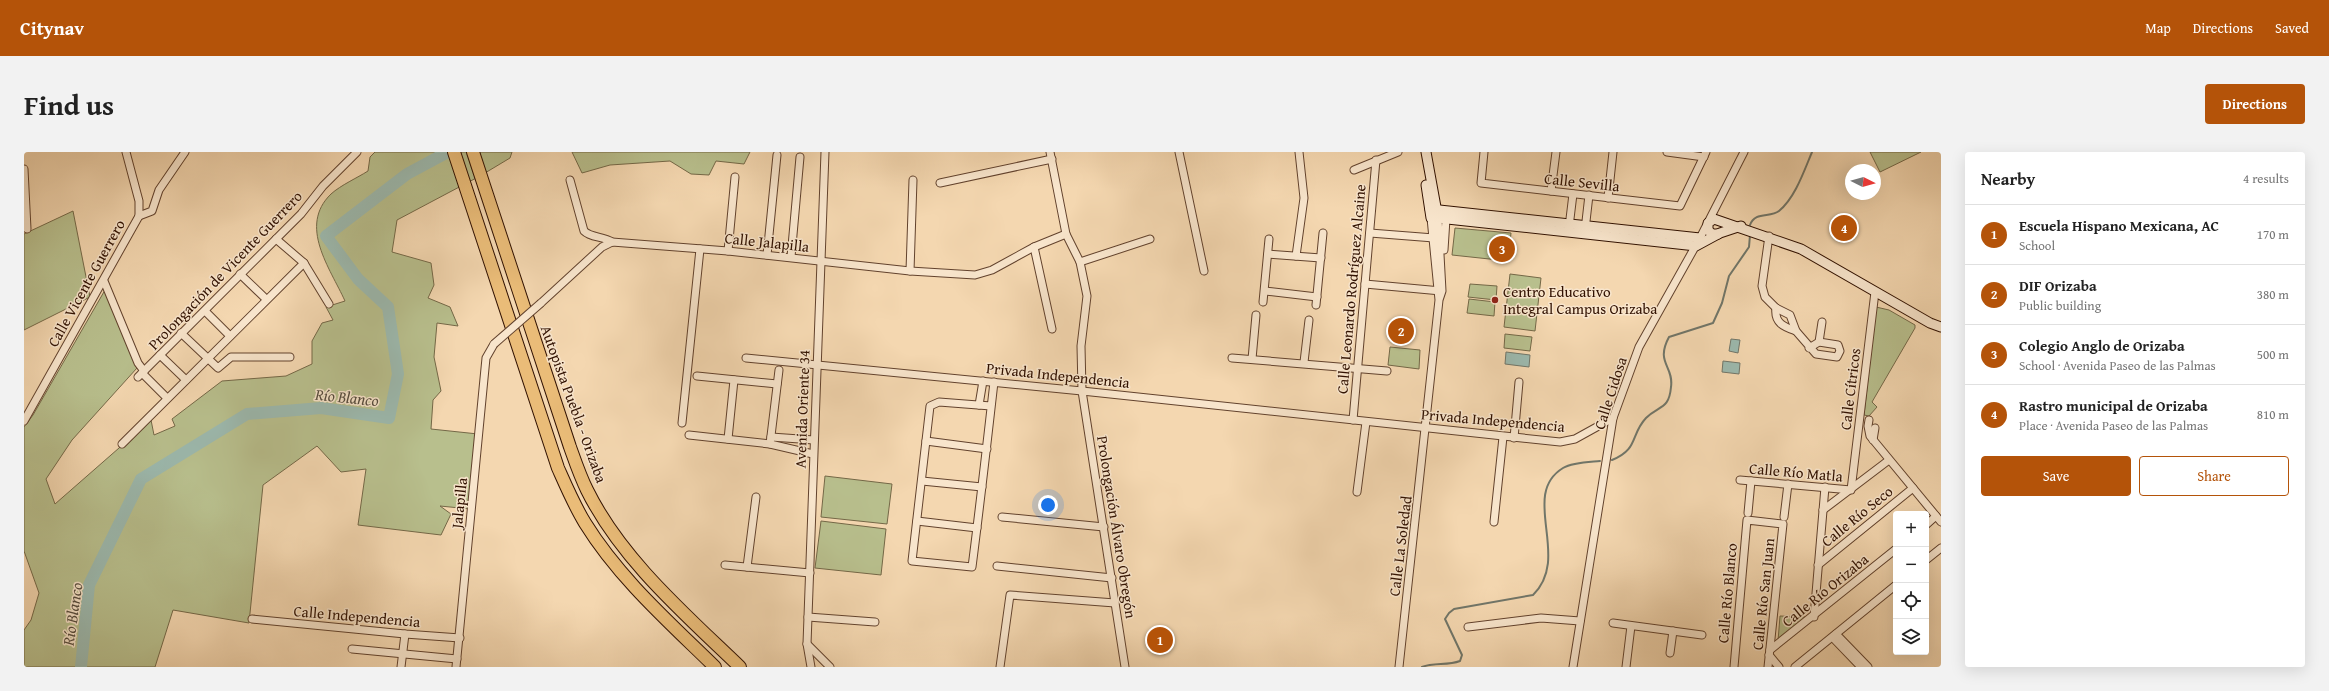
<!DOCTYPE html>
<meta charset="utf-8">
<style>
body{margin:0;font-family:"Gentium Book Plus",serif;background:#f2f2f2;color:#222}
.controls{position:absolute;right:12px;bottom:12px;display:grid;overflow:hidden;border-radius:4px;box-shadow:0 4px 16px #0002}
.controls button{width:36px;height:36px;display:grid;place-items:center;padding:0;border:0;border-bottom:1px solid #e0e0e0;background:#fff;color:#222;font:20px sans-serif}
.compass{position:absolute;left:1821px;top:12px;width:36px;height:36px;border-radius:50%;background:#fff;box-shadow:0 4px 16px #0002;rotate:96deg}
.you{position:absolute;left:1024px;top:353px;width:14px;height:14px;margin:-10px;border:3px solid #fff;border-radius:50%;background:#1a73e8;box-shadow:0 0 0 6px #1a73e833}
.badge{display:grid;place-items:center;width:26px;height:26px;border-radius:50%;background:#b45309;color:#fff;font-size:13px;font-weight:700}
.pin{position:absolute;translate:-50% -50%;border:2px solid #fff;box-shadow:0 1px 4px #0006}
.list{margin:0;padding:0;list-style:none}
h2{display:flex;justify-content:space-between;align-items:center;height:52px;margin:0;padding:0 16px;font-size:17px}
h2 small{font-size:13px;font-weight:400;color:#767676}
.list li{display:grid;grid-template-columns:26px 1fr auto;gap:12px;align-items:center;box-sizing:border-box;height:60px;padding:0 16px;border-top:1px solid #e0e0e0}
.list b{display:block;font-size:15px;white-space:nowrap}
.list p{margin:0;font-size:13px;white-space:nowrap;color:#767676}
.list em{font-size:13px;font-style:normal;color:#767676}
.actions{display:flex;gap:8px;padding:12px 16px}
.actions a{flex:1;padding:9px 0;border:1px solid #b45309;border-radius:4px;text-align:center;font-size:14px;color:#b45309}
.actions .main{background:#b45309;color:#fff}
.icon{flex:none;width:22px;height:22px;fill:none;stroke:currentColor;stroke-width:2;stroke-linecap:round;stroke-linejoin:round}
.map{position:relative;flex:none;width:1917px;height:515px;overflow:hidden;border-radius:4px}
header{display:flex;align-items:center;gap:24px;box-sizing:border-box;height:56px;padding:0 20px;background:#b45309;color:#fff}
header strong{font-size:19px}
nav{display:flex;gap:22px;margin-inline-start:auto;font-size:14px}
.intro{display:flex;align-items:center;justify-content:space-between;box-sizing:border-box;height:96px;padding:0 24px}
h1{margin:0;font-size:28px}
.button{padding:10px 18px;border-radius:4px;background:#b45309;color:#fff;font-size:14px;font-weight:700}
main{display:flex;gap:24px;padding:0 24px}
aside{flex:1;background:#fff;border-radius:4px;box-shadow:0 4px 16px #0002}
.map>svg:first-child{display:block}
.green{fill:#b8bf8d;stroke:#746847}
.water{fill:#9cb9ae;stroke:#717669}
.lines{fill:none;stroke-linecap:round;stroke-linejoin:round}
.stream{stroke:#717669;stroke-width:2}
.river{stroke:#9cb9ae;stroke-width:12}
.street-casing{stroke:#62422d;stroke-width:9}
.secondary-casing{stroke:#311101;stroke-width:11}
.highway-casing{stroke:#311101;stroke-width:14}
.street{stroke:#f8e5cc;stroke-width:7}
.secondary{stroke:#f8e5cc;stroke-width:9}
.highway{stroke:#eabc78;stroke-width:12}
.street-bridge-casing{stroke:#62422d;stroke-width:9;stroke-linecap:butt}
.street-bridge{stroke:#f8e5cc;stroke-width:7}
.poi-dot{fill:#8f2418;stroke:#f8e5cc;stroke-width:1.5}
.labels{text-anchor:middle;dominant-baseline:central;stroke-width:3;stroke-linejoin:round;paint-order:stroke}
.street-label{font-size:15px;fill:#311101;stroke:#f8e5cc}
.poi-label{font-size:15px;fill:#311101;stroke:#f8e5cc;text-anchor:start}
.water-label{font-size:16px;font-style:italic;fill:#564c3e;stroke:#f8e5cc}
</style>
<header>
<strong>Citynav</strong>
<nav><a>Map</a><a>Directions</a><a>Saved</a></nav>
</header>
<div class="intro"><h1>Find us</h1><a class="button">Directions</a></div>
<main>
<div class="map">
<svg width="1917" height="515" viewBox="0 0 1917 515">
<rect width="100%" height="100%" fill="#f4d7b0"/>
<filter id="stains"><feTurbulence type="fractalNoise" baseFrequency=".005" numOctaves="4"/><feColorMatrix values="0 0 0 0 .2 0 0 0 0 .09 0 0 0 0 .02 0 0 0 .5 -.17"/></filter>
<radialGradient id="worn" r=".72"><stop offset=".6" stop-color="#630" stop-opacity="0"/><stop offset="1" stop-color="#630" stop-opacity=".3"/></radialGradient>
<!-- green -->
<g class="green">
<path d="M351,0h137l-2,6 -30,18 -83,44 -5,32 39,11 3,22 -6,13 22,9 8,19 -21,-3 -3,34 7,34 -8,9 -2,29 47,5 -8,75 -30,-3 11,8 -10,21 -83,-10 8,-56 -25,3 -24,-26 -54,39 -14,138 -76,-13 -18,57h-131v-37l7,-10 8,-27 -15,-42v-124l9,-12 72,-125 32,78 -65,72 -26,39 9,25 96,-84 3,15 21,-9 -3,-7 50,-38 64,-5 26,-12v-23l10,-18 11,-3 -7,-13 19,-6c-15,-33 -47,-75 -14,-107 10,-9 26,-16 37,-23l2,-14z"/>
<path d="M548,0h178l-6,12 -28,-3 -7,14 -18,-1 -21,-13 -60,4 -28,8z"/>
<path d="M1846,0h51l-41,20z"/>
<path d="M49,59l17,86 -66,33v-96z"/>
<path d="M1431,76l56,5 -3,28 -56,-6z"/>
<path d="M1486,122l31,4 -6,53 -31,-4z"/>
<path d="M1446,132l27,2 -1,14 -28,-3z"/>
<path d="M1445,147l26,3 -1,14 -27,-3z"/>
<path d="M1852,155l13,3 26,15v3l-43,74 5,5 -8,9 -5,-1z"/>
<path d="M1481,182l27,3 -2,14 -26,-3z"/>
<path d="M1366,195l30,3 -1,19 -31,-4z"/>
<path d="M801,324l67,8 -5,40 -66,-7z"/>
<path d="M797,369l65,8 -5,46 -66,-7z"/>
<path d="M1756,464l26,1 -28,24z"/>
</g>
<!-- water -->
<g class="water">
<path d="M1707,187l9,1 -2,13 -9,-2z"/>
<path d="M1482,200l24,3 -1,12 -24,-3z"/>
<path d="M1699,209l17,2 -1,11 -17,-2z"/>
</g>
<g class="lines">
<!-- stream -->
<g class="stream">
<path d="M1726,73c5,-14 20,-7 29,-14 16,-13 25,-40 33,-59"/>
<path d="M1588,308c27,-11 18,-25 34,-42 13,-13 23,-8 25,-31 3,-21 -16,-24 -2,-50l44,-14 9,-20 7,-27 20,-29 1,-12"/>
<path d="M1398,515c12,-5 25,-1 38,-6l2,-6 -17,-36 4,-6 5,-4 79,-14c39,-38 -14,-100 30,-127 10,-6 26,-6 37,-7"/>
</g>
<!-- river -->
<path class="river" d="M57,515l8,-82 52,-106 106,-65 74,-6 68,10 9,-44 -10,-67 -30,-28 -32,-43 81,-62 41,-22"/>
<defs>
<g id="street">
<path d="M1026,0l16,82 14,28 7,34 -6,50 1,45 43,276"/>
<path d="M1155,0l25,119"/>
<path d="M1460,0l-3,31 199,23 26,-54"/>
<path d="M1643,0l37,5"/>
<path d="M0,17l3,60"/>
<path d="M1330,18l44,-18"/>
<path d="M546,28l14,51c7,7 19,5 28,11"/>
<path d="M916,31l112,-24"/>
<path d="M1527,39l5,-39"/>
<path d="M1584,46l5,-46"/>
<path d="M115,64l13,-5 7,-21 26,-38"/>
<path d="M1545,75l4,-33"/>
<path d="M1561,78l4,-35"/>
<path d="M1346,81l64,5"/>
<path d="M1745,84l-7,50 3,11 11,11 14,7 6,16 20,23 21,3 3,-6 -2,-6 -19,-3 -10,6"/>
<path d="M252,87l28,24 25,41"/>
<path d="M1010,95l18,82"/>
<path d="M1420,98l2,-31"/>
<path d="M704,99l7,-74"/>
<path d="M1244,102l53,4"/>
<path d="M743,103l10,-100"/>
<path d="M1272,104l8,-58 -5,-46"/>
<path d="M767,105l9,-100"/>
<path d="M1056,110l70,-23"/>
<path d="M886,119l3,-91"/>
<path d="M216,122l26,25"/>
<path d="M80,129l34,82 6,8"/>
<path d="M1341,132l76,7"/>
<path d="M1241,139l52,6"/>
<path d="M1239,150l6,-63"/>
<path d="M517,151l61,-56 10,-5 116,9 182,20 65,4 17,-5 42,-23 32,-13"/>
<path d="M1292,153l7,-72"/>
<path d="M1752,156c-2,15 8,19 20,23"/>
<path d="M181,159l25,25"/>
<path d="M157,181l37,35 13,-11h59"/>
<path d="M1795,190l3,-20"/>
<path d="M136,203l26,25"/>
<path d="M722,206l336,33 478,51 15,-3 38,-21"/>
<path d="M1208,206l155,13"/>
<path d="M1228,207l4,-44"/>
<path d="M1280,210l5,-42"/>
<path d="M118,221l25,25"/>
<path d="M673,224l80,8"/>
<path d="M114,225l163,-163 22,-28 34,-34"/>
<path d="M955,253l4,-24"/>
<path d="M967,254l-52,-4 -9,4 -18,155 60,6c8,-62 15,-123 22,-185"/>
<path d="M1329,268l23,-260"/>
<path d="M1845,268l-1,6 2,10 71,86"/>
<path d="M0,269l115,-205v-15l-13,-49"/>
<path d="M658,271l18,-174"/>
<path d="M665,283l81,9 43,10"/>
<path d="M747,285l43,3"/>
<path d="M1490,286l5,-56"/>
<path d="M704,287l6,-59"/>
<path d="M1849,288l2,-12"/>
<path d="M902,289l61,8"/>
<path d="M98,292l182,-181"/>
<path d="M746,292l9,-74"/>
<path d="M1716,328l111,10 24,-198"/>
<path d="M898,329l60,6"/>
<path d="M1333,340l9,-70"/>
<path d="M1799,358l66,-50"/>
<path d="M1724,361l3,-32"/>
<path d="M978,365l102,10"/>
<path d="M1760,365l4,-33"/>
<path d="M893,369l60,7"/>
<path d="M1470,370l9,-85"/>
<path d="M1902,373l10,-9"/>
<path d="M1902,408l15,-12"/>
<path d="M701,413l85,8"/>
<path d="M1794,413l95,-77"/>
<path d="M973,414l115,12"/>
<path d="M723,415l9,-70"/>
<path d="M784,465l67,5"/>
<path d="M1790,465l11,-130"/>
<path d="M228,467l153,15 55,4"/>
<path d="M1589,471l89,12"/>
<path d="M1444,475l73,-9 39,3"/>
<path d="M1812,482l32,33"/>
<path d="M1811,488l26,27"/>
<path d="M783,492l23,23"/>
<path d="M328,497l105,10"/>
<path d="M1746,498l126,-101"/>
<path d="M1646,501l3,-22"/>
<path d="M1745,503l10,12"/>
<path d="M377,515l4,-33"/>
<path d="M432,515l30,-309 8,-14"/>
<path d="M787,515l-4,-23 18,-492"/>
<path d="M976,515l10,-72 105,8"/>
<path d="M1375,515l40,-367 3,-9 -4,-73h-7l8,82"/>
<path d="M1549,515l40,-249 26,-71 61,-109 44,-86"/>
<path d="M1602,515l5,-41"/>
<path d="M1710,515l13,-147 36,4 -15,143"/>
<path d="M1771,515l101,-82"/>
</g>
<g id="secondary">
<path d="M1402,0l12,66 258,28 24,-13 21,-7"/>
<path d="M1402,33l5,33"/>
<path d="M1406,57l270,29"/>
<path d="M1694,82h-6l-4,-4v-7l6,-4 87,30 129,74 11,4"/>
</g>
<g id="highway">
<path d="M430,0l104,316c8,18 16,37 27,55 34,55 84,99 130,144"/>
<path d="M449,0l97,295c5,14 10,29 17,43 34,69 98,124 153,177"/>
</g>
</defs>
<!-- street casing -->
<use href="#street" class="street-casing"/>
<!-- secondary casing -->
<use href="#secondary" class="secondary-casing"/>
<!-- highway casing -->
<use href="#highway" class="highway-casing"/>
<!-- street -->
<use href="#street" class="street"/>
<!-- secondary -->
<use href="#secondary" class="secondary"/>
<!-- highway -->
<use href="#highway" class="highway"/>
<defs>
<path id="street-bridge" d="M470,192l47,-41"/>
</defs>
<!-- street-bridge casing -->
<use href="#street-bridge" class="street-bridge-casing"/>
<!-- street-bridge -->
<use href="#street-bridge" class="street-bridge"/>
</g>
<!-- markers -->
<circle class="poi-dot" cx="1471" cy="148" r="4"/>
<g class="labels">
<!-- street labels -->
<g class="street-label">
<text transform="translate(1558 30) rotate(6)">Calle Sevilla</text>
<text transform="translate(743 90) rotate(6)">Calle Jalapilla</text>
<text transform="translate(201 118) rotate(-46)">Prolongación de Vicente Guerrero</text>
<text transform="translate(62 131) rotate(-61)">Calle Vicente Guerrero</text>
<text transform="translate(1327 137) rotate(-85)">Calle Leonardo Rodríguez Alcaine</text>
<text transform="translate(1034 223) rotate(6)">Privada Independencia</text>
<text transform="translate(1826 237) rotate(-83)">Calle Cítricos</text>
<text transform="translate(1586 241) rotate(-72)">Calle Cidosa</text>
<text transform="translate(550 252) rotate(70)">Autopista Puebla - Orizaba</text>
<text transform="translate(778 257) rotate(-88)">Avenida Oriente 34</text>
<text transform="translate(1469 268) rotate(5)">Privada Independencia</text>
<text transform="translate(1772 320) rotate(5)">Calle Río Matla</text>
<text transform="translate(435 351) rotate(-84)">Jalapilla</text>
<text transform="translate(1833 364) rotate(-39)">Calle Río Seco</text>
<text transform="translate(1093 375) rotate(81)">Prolongación Álvaro Obregón</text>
<text transform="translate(1376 394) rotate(-83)">Calle La Soledad</text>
<text transform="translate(1801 438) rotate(-39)">Calle Río Orizaba</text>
<text transform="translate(1703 441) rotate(-85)">Calle Río Blanco</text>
<text transform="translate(1739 442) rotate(-84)">Calle Río San Juan</text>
<text transform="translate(333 464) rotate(5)">Calle Independencia</text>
</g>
<!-- poi labels -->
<g class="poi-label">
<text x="1479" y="139">Centro Educativo<tspan x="1479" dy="17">Integral Campus Orizaba</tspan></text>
</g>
<!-- water labels -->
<g class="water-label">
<text transform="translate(323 245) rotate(6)">Río Blanco</text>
<text transform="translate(48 462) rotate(-82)">Río Blanco</text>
</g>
</g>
<rect width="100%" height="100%" filter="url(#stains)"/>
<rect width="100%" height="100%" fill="url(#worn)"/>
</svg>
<div class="controls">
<button>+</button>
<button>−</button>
<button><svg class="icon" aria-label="locate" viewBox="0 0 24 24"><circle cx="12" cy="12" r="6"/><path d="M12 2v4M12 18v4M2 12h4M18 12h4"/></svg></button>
<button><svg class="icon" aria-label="layers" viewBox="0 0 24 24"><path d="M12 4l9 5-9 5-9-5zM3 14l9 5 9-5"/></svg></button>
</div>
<svg class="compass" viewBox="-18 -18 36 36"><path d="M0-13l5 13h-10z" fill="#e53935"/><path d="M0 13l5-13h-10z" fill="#767676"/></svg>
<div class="you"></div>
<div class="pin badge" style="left:1136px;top:488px">1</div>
<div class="pin badge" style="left:1377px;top:179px">2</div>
<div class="pin badge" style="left:1478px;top:97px">3</div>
<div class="pin badge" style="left:1820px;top:76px">4</div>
</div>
<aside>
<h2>Nearby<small>4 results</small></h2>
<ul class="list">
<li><span class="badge">1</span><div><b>Escuela Hispano Mexicana, AC</b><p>School</p></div><em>170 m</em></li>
<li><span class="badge">2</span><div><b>DIF Orizaba</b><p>Public building</p></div><em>380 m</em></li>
<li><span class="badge">3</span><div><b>Colegio Anglo de Orizaba</b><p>School · Avenida Paseo de las Palmas</p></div><em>500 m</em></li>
<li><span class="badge">4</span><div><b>Rastro municipal de Orizaba</b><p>Place · Avenida Paseo de las Palmas</p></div><em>810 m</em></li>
</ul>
<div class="actions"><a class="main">Save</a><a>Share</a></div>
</aside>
</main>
